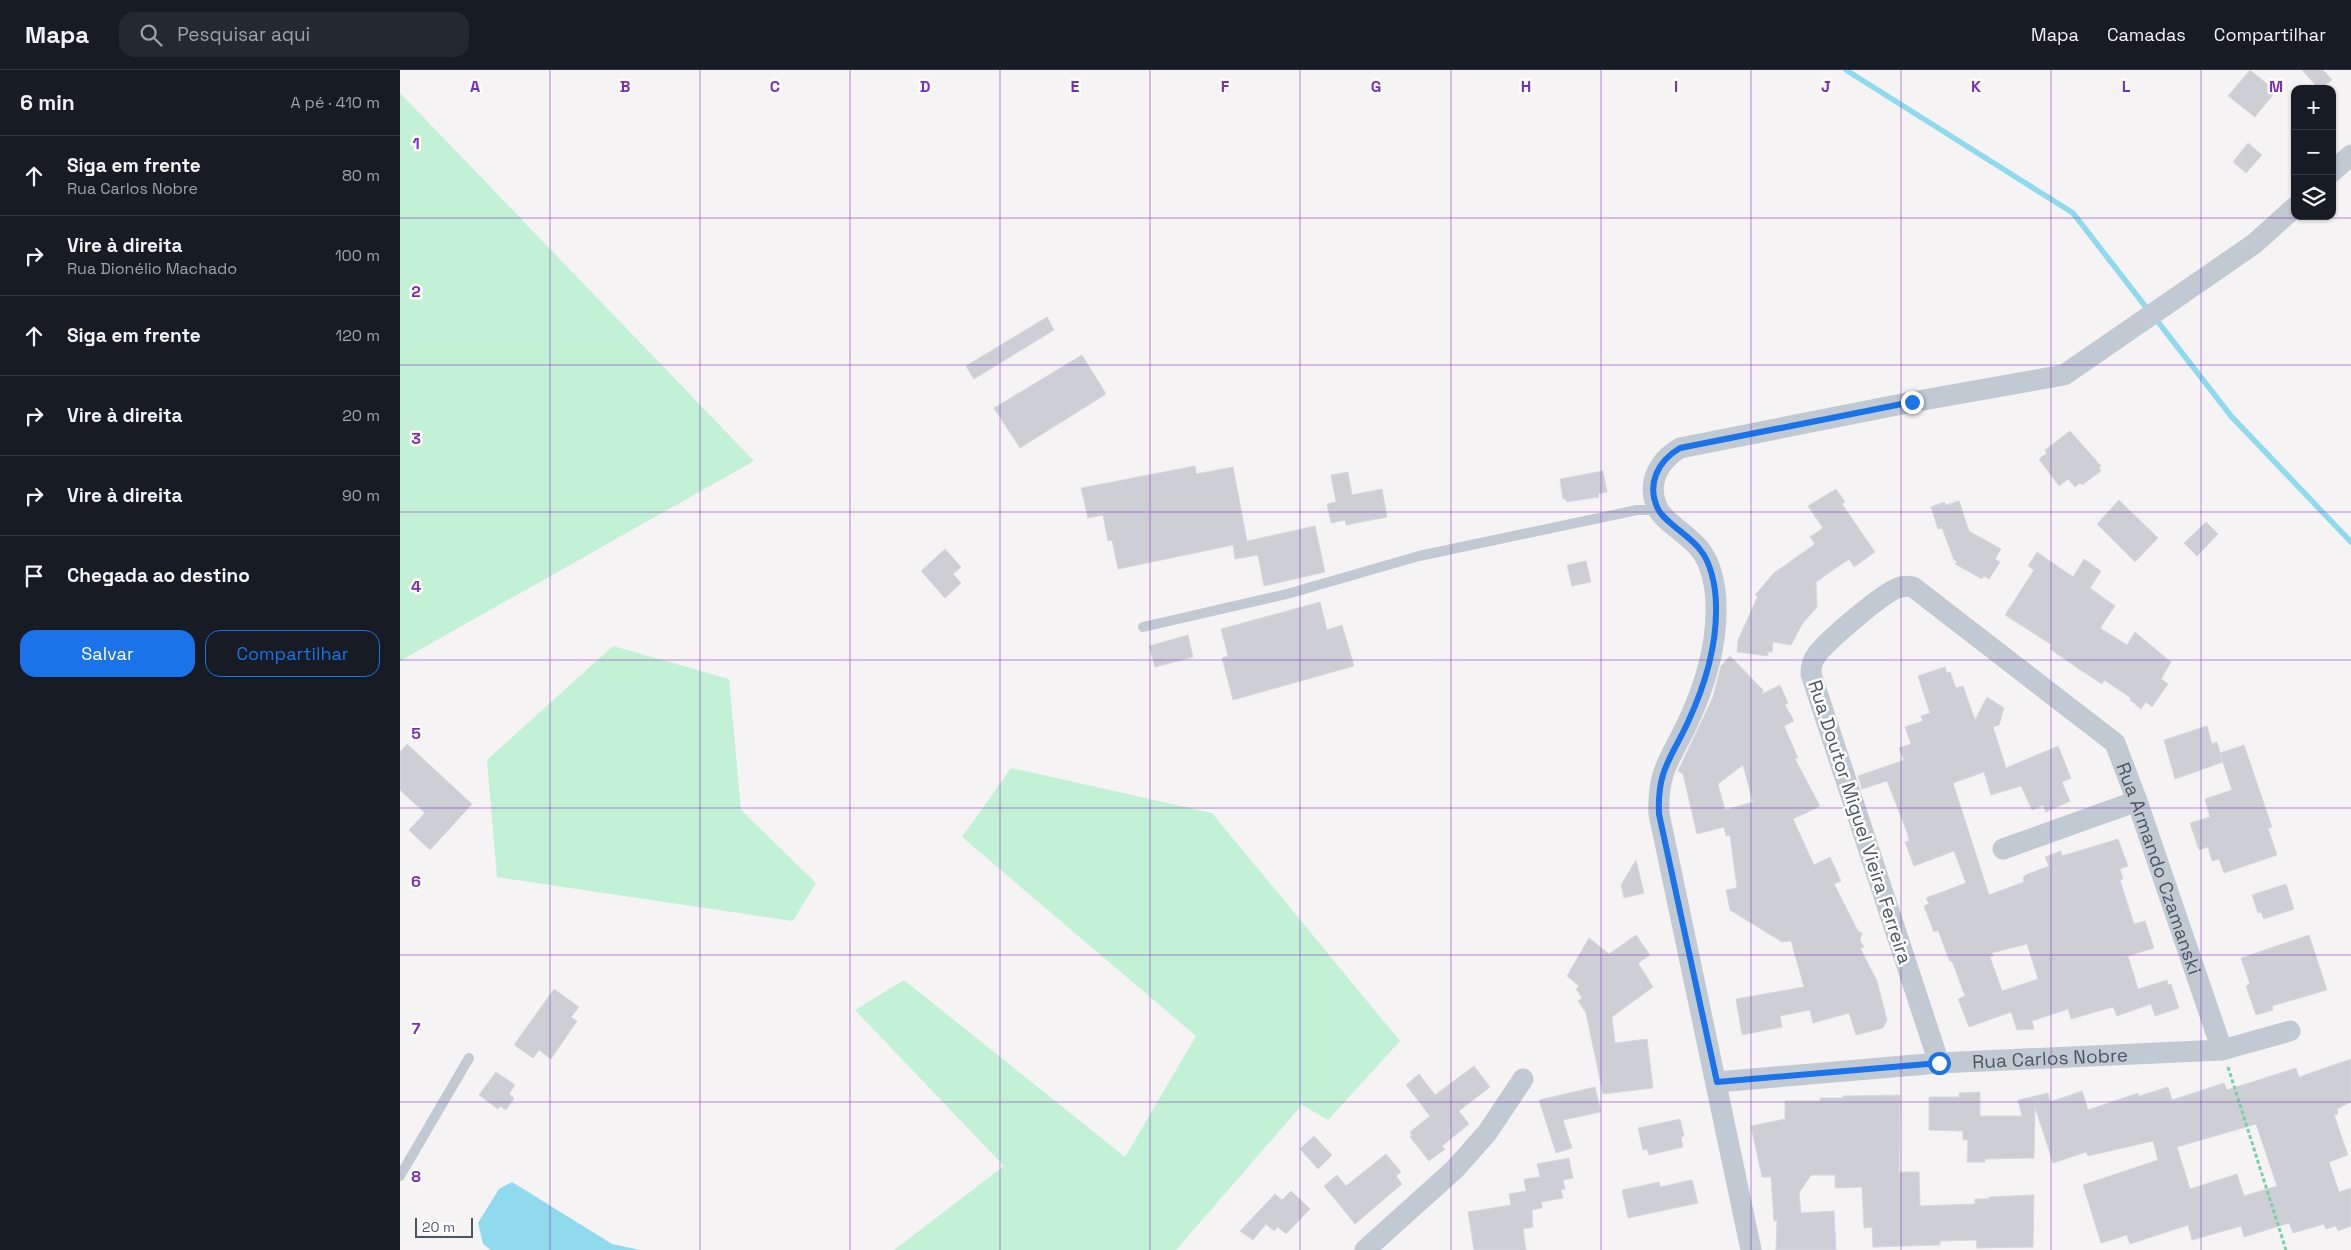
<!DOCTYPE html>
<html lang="pt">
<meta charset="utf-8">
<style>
body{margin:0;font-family:"Space Grotesk",sans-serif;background:#242831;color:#f1f3f6}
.controls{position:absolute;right:15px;top:15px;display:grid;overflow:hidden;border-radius:10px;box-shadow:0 1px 4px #0004}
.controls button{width:45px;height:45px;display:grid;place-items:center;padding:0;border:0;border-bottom:1px solid #363941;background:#171b24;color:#f1f3f6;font:25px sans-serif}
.scale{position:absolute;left:15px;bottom:12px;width:58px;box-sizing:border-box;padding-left:5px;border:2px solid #4a5661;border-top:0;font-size:14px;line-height:18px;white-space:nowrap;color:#4a5661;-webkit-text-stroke:4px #fff;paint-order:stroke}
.stop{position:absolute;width:15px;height:15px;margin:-11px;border:4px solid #1a73e8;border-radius:50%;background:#fff}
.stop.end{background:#1a73e8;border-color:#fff;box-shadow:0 1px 5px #0008}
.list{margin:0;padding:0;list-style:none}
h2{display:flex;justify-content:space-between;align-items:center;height:65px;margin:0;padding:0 20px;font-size:21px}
h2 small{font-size:16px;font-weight:400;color:#9ea1a6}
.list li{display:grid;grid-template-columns:32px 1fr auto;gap:15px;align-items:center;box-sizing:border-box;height:80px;padding:0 20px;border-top:1px solid #363941}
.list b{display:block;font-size:19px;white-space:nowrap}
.list p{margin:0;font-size:16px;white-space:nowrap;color:#9ea1a6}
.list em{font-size:16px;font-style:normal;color:#9ea1a6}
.actions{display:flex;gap:10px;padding:15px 20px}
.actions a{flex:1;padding:11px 0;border:1px solid #1a73e8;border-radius:15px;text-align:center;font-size:18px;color:#1a73e8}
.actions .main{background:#1a73e8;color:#fff}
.icon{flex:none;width:28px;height:28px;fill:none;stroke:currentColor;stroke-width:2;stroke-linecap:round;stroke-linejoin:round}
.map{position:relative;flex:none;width:1951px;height:1180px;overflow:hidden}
header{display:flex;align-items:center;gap:30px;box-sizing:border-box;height:70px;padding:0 25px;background:#171b24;border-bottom:1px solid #363941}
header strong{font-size:24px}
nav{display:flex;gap:28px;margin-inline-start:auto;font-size:18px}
.search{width:350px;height:45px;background:#242831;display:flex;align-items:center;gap:12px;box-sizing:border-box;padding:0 18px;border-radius:15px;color:#9ea1a6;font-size:19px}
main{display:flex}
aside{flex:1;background:#171b24}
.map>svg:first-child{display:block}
.green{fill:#c3f1d5}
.water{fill:#90daee}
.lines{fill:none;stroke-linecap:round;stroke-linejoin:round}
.stream{stroke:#90daee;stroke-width:5.5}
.building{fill:#cdcfd5;stroke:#d7d9de;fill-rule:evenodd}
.path{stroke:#7ad0a6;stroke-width:3;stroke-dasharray:4 2.5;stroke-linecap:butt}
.service{stroke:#c1cad2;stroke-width:10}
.minor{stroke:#c1cad2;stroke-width:21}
.route{stroke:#1a73e8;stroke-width:6}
.grid{fill:none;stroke:#7b2cbf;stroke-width:1;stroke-opacity:0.55}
.labels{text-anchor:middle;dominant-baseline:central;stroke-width:5;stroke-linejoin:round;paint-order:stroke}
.street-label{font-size:19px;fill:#4a5661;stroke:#fff}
.grid-label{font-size:16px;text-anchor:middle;font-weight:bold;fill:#7b2cbf;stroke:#fff;stroke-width:5;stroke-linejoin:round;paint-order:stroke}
</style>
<header>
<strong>Mapa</strong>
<div class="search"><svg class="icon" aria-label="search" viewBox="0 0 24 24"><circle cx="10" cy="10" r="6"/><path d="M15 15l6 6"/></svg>Pesquisar aqui</div>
<nav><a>Mapa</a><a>Camadas</a><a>Compartilhar</a></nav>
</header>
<main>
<aside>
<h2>6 min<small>A pé · 410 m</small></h2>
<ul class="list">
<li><svg class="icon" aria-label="ahead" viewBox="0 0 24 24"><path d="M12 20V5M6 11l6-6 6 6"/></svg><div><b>Siga em frente</b><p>Rua Carlos Nobre</p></div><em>80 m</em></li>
<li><svg class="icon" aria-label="right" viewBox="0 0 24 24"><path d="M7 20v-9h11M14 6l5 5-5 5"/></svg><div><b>Vire à direita</b><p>Rua Dionélio Machado</p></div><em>100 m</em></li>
<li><svg class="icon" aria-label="ahead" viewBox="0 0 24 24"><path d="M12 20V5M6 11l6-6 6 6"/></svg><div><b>Siga em frente</b></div><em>120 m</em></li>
<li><svg class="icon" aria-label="right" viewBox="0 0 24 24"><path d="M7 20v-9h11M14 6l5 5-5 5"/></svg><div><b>Vire à direita</b></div><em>20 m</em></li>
<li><svg class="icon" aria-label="right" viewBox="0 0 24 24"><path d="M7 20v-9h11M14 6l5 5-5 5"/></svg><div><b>Vire à direita</b></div><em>90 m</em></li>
<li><svg class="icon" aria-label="arrive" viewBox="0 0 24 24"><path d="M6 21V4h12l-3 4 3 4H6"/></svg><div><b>Chegada ao destino</b></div></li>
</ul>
<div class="actions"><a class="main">Salvar</a><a>Compartilhar</a></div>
</aside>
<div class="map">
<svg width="1951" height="1180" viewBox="0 0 1951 1180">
<rect width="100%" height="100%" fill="#f5f3f3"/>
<!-- green -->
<g class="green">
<path d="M0,23l354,368 -354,200z"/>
<path d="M213,576l116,33 12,131 75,73 -23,38 -296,-44 -10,-117z"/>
<path d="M611,698l201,45 188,228 -72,79 -26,-15 -126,145h-282l110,-84 -149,-156 49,-30 221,177 71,-121 -234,-199z"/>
</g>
<!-- water -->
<path class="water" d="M112,1112l100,62 28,6h-149l-8,-6 -5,-21 21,-34z"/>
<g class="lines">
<!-- stream -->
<g class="stream">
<path d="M1446,0l227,143 76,98"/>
<path d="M1755,248l76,98 120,126"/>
</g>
</g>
<!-- building -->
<g class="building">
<path d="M1850,0l26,21 -21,26 -27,-21z"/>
<path d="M1902,0h21l9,10 -13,9z"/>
<path d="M1848,73l14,12 -16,18 -13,-11z"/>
<path d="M647,247l7,13 -80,49 -8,-13z"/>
<path d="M682,285l24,39 -86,54 -26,-40z"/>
<path d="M1670,361l31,35 -2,2 2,3 -19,14 -2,-2 -5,4 -7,-8 -9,7 -20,-27 8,-6 -2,-3z"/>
<path d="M795,396l1,8 37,-7 14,74 68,-15 10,46 -61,14 -6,-31 -23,4 -2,-14 -115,24 -6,-29 -4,1 -5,-26 -15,3 -7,-30z"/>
<path d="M1203,401l4,21 -9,2 1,3 -32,5 -1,-3h-3l-3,-20z"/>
<path d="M948,402l4,23 30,-6 5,28 -41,8 -1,-5 -14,3 -4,-19 9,-2 -5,-27z"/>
<path d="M1436,419l9,13 -3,2 33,48 -21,15 -5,-8 -33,23 1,25 -14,16 -12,22 -18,-3 -1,10h-4v4l-31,-4 1,-12 20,-44 -3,-1 19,-22 41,-29 -5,-7 13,-9 -15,-22z"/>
<path d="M1719,430l39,38 -23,24 -38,-38z"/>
<path d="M1559,431l10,30 32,18 -6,10 5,3 -11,17 -5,-3 -2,3 -27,-15 2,-3 -3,-1 -12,-32 -4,1 -7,-22 13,-5 2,3z"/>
<path d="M1806,452l12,12 -21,22 -13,-13z"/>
<path d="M545,479l16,18 -8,7 8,9 -16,15 -24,-27z"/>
<path d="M1637,482l36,25 11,-18 17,12 -11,17 25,18 -15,22 27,17 8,-13 36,30 -10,17 7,5 -16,23 -6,-5 -5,7 -11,-9 1,-2 -27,-18 -2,4 -20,-13 -32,-22 2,-4 -47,-30 29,-45 -6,-4z"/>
<path d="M1186,491l5,21 -19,4 -5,-21z"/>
<path d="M920,532l7,28 15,-5 12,41 -121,34 -11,-42 6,-2 -7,-27z"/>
<path d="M788,565l5,22 -38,10 -6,-21z"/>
<path d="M1330,586l33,34 -1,4 18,-9 8,18 -3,2 9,16 -10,5 14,32 -3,1 25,47 -27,13 21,46 16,-8 11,24 -7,3 24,47 4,2 -2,7 4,7 -4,1 17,33 10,39 -4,8 -27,7 -7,-22 -36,10 -3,-13 -30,6 2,11 -40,8 -6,-36 68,-12 -13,-46 -9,1 -52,-32 -4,-20 11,-2 -7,-53 -4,1 -2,-9 -27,7 -14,-60 -5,-3 35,-74 8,-31zM1343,695l10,37 -28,8 -7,-26z"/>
<path d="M1545,597l2,6 3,-1 6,16 7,-2 12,34 12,-23 17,11 -5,17 -6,2 13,41 52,-22 13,32 -9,4 8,19 -24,11 -3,-7 -11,5 -11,-24 -30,9 -7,-23 -31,11 36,112 35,-13 -1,-5 5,-3 21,-8 -4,-9 16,-6 1,5 56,-17 10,27 -8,3 3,10 -3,1 14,44 11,-3 9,27 -26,8 10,33 29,-9 1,5 3,-1 8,24 -24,8 -4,-12 -34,12 -4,-9 -42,12 -3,-10 -36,12 2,8 -17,1 -6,-18 -42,15 -11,-28 7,-3 -13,-35 -2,1 -12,-32 -4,2 -10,-26 5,-2 -3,-6 40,-15 -12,-32 -40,15 -9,-24 4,-1 -2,-9 -20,-51 -25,8 -4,-13 46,-16 -5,-12 12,-4 -6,-17 18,-6 -2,-5 9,-3 -12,-37zM1627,874l11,35 -36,12 -12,-34 3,-1 -1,-3z"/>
<path d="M1807,656l5,18 5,-2 6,20 -48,17 -11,-39z"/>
<path d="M7,674l65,60 -42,46 -21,-20 16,-17 -25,-23v-38z"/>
<path d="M1844,675l28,82 -4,1 9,27 -53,18 -5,-14 -7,2 -4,-14 -9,3 -9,-27 20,-6 -5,-18 27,-9 -12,-37z"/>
<path d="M1236,790l8,33 -20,5 -3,-13z"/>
<path d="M1886,814l8,25 -30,10 -3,-7 -3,1 -6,-18z"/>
<path d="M1236,865l14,20 -12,8 15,24 -41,30 3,26 32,-4 6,49 -50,6 -17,-81 -8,-12 4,-3 -6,-9 3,-3 -12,-10 22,-38 20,16z"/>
<path d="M1909,865l18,55 -55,16 1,4 -17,5 -10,-29 4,-2 -9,-26z"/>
<path d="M154,919l25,18 -8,10 6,4 -26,38 -12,-9 -6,8 -19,-13z"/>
<path d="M1951,989v43l-14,7 1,5 -4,1 14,40 -19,7 10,30 12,-4v38l-13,5 -2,-5 -10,3 -2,-5 -31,9 -4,-10 -45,14 -3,-11 -49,14 -4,-15 -58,19 -3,-9 -26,8 -18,-58 75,-25 -5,-19 -65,15 -2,-4 -33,11 -18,-56 -1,51 -49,1v3h-18l1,-22h-5v-9l-34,-1v-33h30v-4l21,-1v24h42l-4,-16 30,-7 2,9 32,-11 6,19 50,-17 1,3 29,-9 4,13 52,-17 3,7 69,-22 3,9zM1856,1054l21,62 -33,10 -7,-22 -47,15 -13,-42z"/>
<path d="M1074,996l16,21 -31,24 10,13 -27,22 3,3 -16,12 -19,-24 2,-2 -2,-3 20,-16 -24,-31 13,-11 16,21z"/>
<path d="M96,1002l19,13 -6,9 5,4 -8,12 -6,-4 -2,3 -19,-14z"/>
<path d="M1195,1017l6,25 -38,8 9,28 -16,5 -17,-53z"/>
<path d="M1500,1025l-1,77h20l1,34 55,-2v-5h14v-2l45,-2 -1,52 -56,1 -1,-8 -36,1v4l-67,2 -1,-20 -8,1 -2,-41 -27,1v-13h-24l-12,18 2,20 33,-2 2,39h-60l1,-30 -3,1 -3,-44h-9l-11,-51 34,-7v-18h35v-3h23v-2z"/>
<path d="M1280,1049l4,17 -3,1 2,10 -34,8 -2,-6 -4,1 -5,-22z"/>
<path d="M914,1066l18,19 -14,14 -18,-20z"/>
<path d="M986,1084l15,18 -5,4 6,8 -47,40 -31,-38 13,-11 9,11z"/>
<path d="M1169,1088l4,20 -10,2 2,9 -4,1 2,8 -22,4 1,6 -10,2 1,17 -10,2 3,21h-52l-6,-38 43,-7 -2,-11 17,-3 -2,-12 16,-2 -3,-13z"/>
<path d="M1292,1110l6,23 -70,15 -6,-28 37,-8 1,5z"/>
<path d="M891,1121l19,18 -24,25 -8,-7 -4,4 -8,-7 -13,16 -13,-9 35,-37 7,6z"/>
</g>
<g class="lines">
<!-- path -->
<path class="path" d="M1828,997l58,183"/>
<!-- service -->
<g class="service">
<path d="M743,557l144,-33 132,-38 218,-46h21"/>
<path d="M0,1106l69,-118"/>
</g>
<!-- minor -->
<g class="minor">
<path d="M1932,102l19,-17"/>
<path d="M1603,779l134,-48"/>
<path id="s1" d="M1539,993l-128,-389c0,-7 1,-13 5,-18 8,-13 68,-64 82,-68 5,-2 10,-2 15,-1l202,156 22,58 85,249"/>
<path id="s2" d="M1317,1012l222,-19 283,-13 68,-19"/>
<path d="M965,1180l90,-81 32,-36 36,-54"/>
<path d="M1351,1180l-92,-436c-2,-44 12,-55 29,-92 19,-41 32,-87 27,-132 -2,-13 -6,-29 -14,-39 -9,-14 -37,-29 -43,-42 -12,-25 0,-48 22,-61l232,-46 152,-27 190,-131 41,-37"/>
</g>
</g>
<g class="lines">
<!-- route -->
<path class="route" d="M1512,332l-232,46c-22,13 -34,36 -22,61 6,13 34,28 43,42 8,10 12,26 14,39 5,45 -8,91 -27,132 -17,37 -31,48 -29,92l58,268 222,-19"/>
</g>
<!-- grid -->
<path class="grid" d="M150,0v1180M300,0v1180M450,0v1180M600,0v1180M750,0v1180M900,0v1180M1051,0v1180M1201,0v1180M1351,0v1180M1501,0v1180M1651,0v1180M1801,0v1180M0,148h1951M0,295h1951M0,442h1951M0,590h1951M0,738h1951M0,885h1951M0,1032h1951"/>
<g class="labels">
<!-- street labels -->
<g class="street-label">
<text transform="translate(1460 752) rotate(72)">Rua Doutor Miguel Vieira Ferreira</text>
<text stroke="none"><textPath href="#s1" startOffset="939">Rua Armando Czamanski</textPath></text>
<text stroke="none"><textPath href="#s2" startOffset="334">Rua Carlos Nobre</textPath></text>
</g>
</g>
<g class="grid-label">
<text x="75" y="22">A</text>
<text x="225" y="22">B</text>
<text x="375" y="22">C</text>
<text x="525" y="22">D</text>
<text x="675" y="22">E</text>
<text x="825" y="22">F</text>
<text x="976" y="22">G</text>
<text x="1126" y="22">H</text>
<text x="1276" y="22">I</text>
<text x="1426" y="22">J</text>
<text x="1576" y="22">K</text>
<text x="1726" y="22">L</text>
<text x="1876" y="22">M</text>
<text x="16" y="79">1</text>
<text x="16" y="227">2</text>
<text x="16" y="374">3</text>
<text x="16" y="522">4</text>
<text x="16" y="669">5</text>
<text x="16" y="817">6</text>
<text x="16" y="964">7</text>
<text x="16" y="1112">8</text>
</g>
</svg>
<div class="controls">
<button>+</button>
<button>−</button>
<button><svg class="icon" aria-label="layers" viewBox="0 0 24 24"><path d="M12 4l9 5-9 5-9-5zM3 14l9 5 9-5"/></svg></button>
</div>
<div class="scale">20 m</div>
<div class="stop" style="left:1539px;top:993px"></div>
<div class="stop end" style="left:1512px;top:332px"></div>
</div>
</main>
